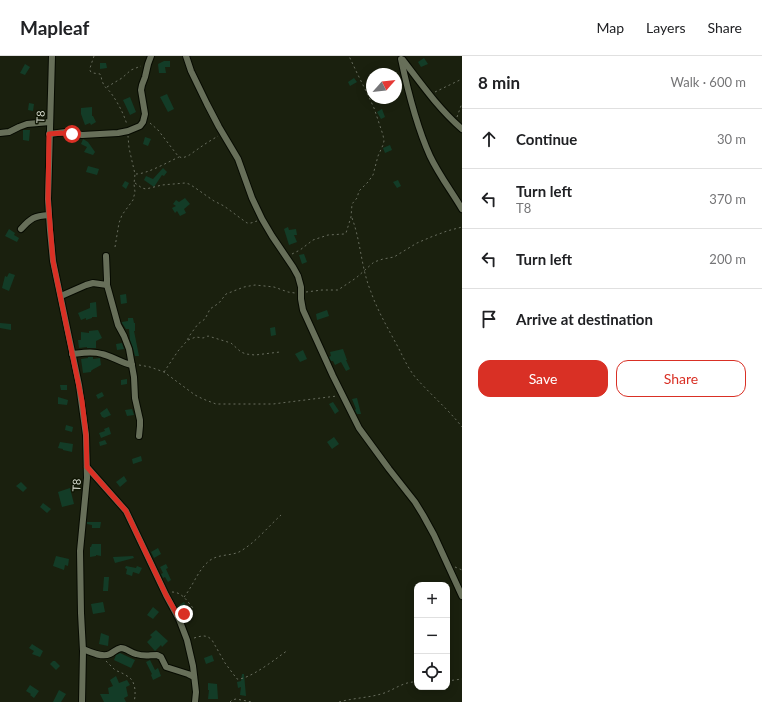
<!DOCTYPE html>
<meta charset="utf-8">
<style>
body{margin:0;font-family:Lato,sans-serif;background:#f6f6f6;color:#202124}
.controls{position:absolute;right:12px;bottom:12px;display:grid;overflow:hidden;border-radius:8px;box-shadow:0 2px 10px #0003}
.controls button{width:36px;height:36px;display:grid;place-items:center;padding:0;border:0;border-bottom:1px solid #e0e0e0;background:#fff;color:#202124;font:20px sans-serif}
.compass{position:absolute;left:366px;top:12px;width:36px;height:36px;border-radius:50%;background:#fff;box-shadow:0 2px 10px #0003;rotate:63deg}
.stop{position:absolute;width:12px;height:12px;margin:-9px;border:3px solid #d93025;border-radius:50%;background:#fff}
.stop.end{background:#d93025;border-color:#fff;box-shadow:0 1px 4px #0008}
.list{margin:0;padding:0;list-style:none}
h2{display:flex;justify-content:space-between;align-items:center;height:52px;margin:0;padding:0 16px;font-size:17px}
h2 small{font-size:13px;font-weight:400;color:#757577}
.list li{display:grid;grid-template-columns:26px 1fr auto;gap:12px;align-items:center;box-sizing:border-box;height:60px;padding:0 16px;border-top:1px solid #e0e0e0}
.list b{display:block;font-size:15px;white-space:nowrap}
.list p{margin:0;font-size:13px;white-space:nowrap;color:#757577}
.list em{font-size:13px;font-style:normal;color:#757577}
.actions{display:flex;gap:8px;padding:12px 16px}
.actions a{flex:1;padding:9px 0;border:1px solid #d93025;border-radius:12px;text-align:center;font-size:14px;color:#d93025}
.actions .main{background:#d93025;color:#fff}
.icon{flex:none;width:22px;height:22px;fill:none;stroke:currentColor;stroke-width:2;stroke-linecap:round;stroke-linejoin:round}
.map{position:relative;flex:none;width:462px;height:646px;overflow:hidden}
header{display:flex;align-items:center;gap:24px;box-sizing:border-box;height:56px;padding:0 20px;background:#fff;border-bottom:1px solid #e0e0e0}
header strong{font-size:19px}
nav{display:flex;gap:22px;margin-inline-start:auto;font-size:14px}
main{display:flex}
aside{flex:1;background:#fff}
.map>svg:first-child{display:block}
.building{fill:#133c27}
.lines{fill:none;stroke-linecap:round;stroke-linejoin:round}
.minor-casing{stroke:#060a00;stroke-width:8}
.path{stroke:#686d5e;stroke-width:1;stroke-dasharray:2 3;stroke-linecap:butt}
.minor{stroke:#676f59;stroke-width:6}
.route{stroke:#d93025;stroke-width:5}
.labels{text-anchor:middle;dominant-baseline:central;stroke-width:3;stroke-linejoin:round;paint-order:stroke}
.street-label{font-size:11px;fill:#d5d9cd;stroke:#111705}
</style>
<header>
<strong>Mapleaf</strong>
<nav><a>Map</a><a>Layers</a><a>Share</a></nav>
</header>
<main>
<div class="map">
<svg width="462" height="646" viewBox="0 0 462 646">
<rect width="100%" height="100%" fill="#1a200e"/>
<!-- building -->
<g class="building">
<path d="M424,2l4,6 -7,3 -3,-5z"/>
<path d="M164,5h6v6h-5l1,6h-7l-1,-9z"/>
<path d="M100,7h6l1,5 -7,1z"/>
<path d="M25,8l5,3 -5,8 -5,-2z"/>
<path d="M354,22l3,4 -7,4 -2,-4z"/>
<path d="M167,38l7,15 -6,3 -8,-15z"/>
<path d="M130,41l6,15 -6,3 -7,-15z"/>
<path d="M29,47l5,1 -1,7 -5,-1z"/>
<path d="M92,51v9h1l3,6 -5,3 -1,-2 -5,2 -4,-11v-6z"/>
<path d="M382,53l3,8 -4,2 -4,-7z"/>
<path d="M23,74h7l-1,11 -6,-1z"/>
<path d="M145,81l6,2 -3,7 -5,-2z"/>
<path d="M83,83l5,3 7,10 -2,3 -9,-3 3,-5 -6,-3z"/>
<path d="M390,89l2,5 -7,3 -2,-5z"/>
<path d="M88,110l11,3 -2,6 -11,-3z"/>
<path d="M163,112l4,4 -3,4 -2,-1 -8,12 -10,-7 2,-4 7,3z"/>
<path d="M398,124l3,6 -4,2 -4,-6z"/>
<path d="M125,125l4,2 -3,6 -4,-3z"/>
<path d="M185,142l5,6 -6,5 2,4 -6,3 -3,-5 -2,2 -3,-5 4,-2 -3,-2 3,-4 3,2z"/>
<path d="M288,171l1,3 7,-1 1,6h-3l3,7 -8,3 -5,-16z"/>
<path d="M9,173l6,4 -1,2 5,3 -2,4 -12,-6z"/>
<path d="M304,198l3,8 -5,2 -3,-9z"/>
<path d="M9,217l6,2 -6,16 -7,-3 3,-12 2,1z"/>
<path d="M126,238l1,9 -6,1 -1,-9z"/>
<path d="M96,246l1,15h-5v1l-6,2v-2l-5,2 -3,-7 12,-5v-5z"/>
<path d="M327,254l2,6 -12,4 -1,-6z"/>
<path d="M128,262h5l1,5h1v8h-1l5,25h-4l-2,-8 -3,-8 -1,-11h-3l-4,-6v-1l6,-1z"/>
<path d="M0,267l11,1v6l-11,-2z"/>
<path d="M275,271l1,8 -5,1 -1,-8z"/>
<path d="M98,274l4,8 -6,3v7h-9v-1l-8,1 -1,-8h3v-8l8,1v-2z"/>
<path d="M122,287l2,6 -7,1 -1,-6z"/>
<path d="M343,293l4,11h-1l4,9 -4,2 -5,-9 -6,3 -2,-4h-2l-2,-4 2,-1 -1,-4z"/>
<path d="M303,294l4,9 -7,3 -5,-8z"/>
<path d="M88,301h5v2l7,-1 1,7 -9,5 -1,1v1l-8,1 -2,-14 7,-1z"/>
<path d="M127,323v5l-6,1v-5z"/>
<path d="M60,329h7v5h-6z"/>
<path d="M102,336l2,4 -6,3 -2,-4z"/>
<path d="M58,341l10,3 -1,5 -9,-1z"/>
<path d="M357,342l4,16h-4l-2,-4 1,-1 -4,-10z"/>
<path d="M333,346l6,9 -4,3 -6,-10z"/>
<path d="M107,352l4,7 -7,3 -1,-1h-1l-2,-4z"/>
<path d="M132,353l2,6 -7,1 -2,-6z"/>
<path d="M66,369l7,2 -1,5 -7,-2z"/>
<path d="M109,371l2,7 -10,4 -2,-5 6,-2 -1,-2z"/>
<path d="M334,381l5,7 -7,5 -5,-7z"/>
<path d="M105,384l2,4 -7,2 -1,-4z"/>
<path d="M60,386l13,2 -1,8 -9,-2v-1l-5,-1z"/>
<path d="M141,400l1,5 -9,3 -1,-5z"/>
<path d="M124,420l3,5 -7,6 -4,-5z"/>
<path d="M21,426l6,6 -4,4 -7,-6z"/>
<path d="M70,432l4,16 -12,3 -4,-15z"/>
<path d="M43,447l8,6 -4,4 -7,-6z"/>
<path d="M87,466h14l-1,6h-8v-3l-5,-1z"/>
<path d="M92,488h9v12l-5,-1v1l-6,1v-10h1z"/>
<path d="M158,492l3,6 -7,4 -3,-6z"/>
<path d="M56,500l13,3 -1,7 -3,-1 -1,5 -11,-4z"/>
<path d="M133,500l1,2 -19,5 -2,-6z"/>
<path d="M166,508l2,4 -2,1 5,11 -3,2 -3,-5 -2,1 -2,-4 2,-1 -3,-6z"/>
<path d="M126,510l10,2 1,-2 5,2 -3,6 -6,-2 -1,4 -6,-2 1,-5 -2,-1z"/>
<path d="M104,521h5l-1,14h-5z"/>
<path d="M103,546l2,10 -12,2 -2,-10z"/>
<path d="M184,546l2,4 -6,4 -2,-4z"/>
<path d="M153,551l6,5 -6,7 -6,-4z"/>
<path d="M156,574l12,11 -6,6 -1,-2 -6,6 -8,-9 5,-5 -2,-2z"/>
<path d="M101,577l8,3 -1,10 -9,-2z"/>
<path d="M32,588l11,7 -3,6 -8,-3 2,-3 -5,-3z"/>
<path d="M120,597l15,7 -4,8 -17,-8 2,-5z"/>
<path d="M212,599l2,6 -8,3 -2,-6z"/>
<path d="M150,604l5,10 3,-2 3,8 -8,4 -2,-5 1,-1 -6,-12z"/>
<path d="M53,605h2l5,5 -4,4 -6,-6z"/>
<path d="M242,618h2l2,22 -6,-1 1,-8 -3,1 -1,-6 4,-1z"/>
<path d="M116,620l3,7 8,-3 3,5 -4,2 2,9 -4,2 2,4h-22l-4,-8h9l-1,-6 5,-2 -3,-6z"/>
<path d="M208,627l9,1 1,15h-10l1,-9h-1z"/>
<path d="M30,629l9,6 -5,7 -4,-3 1,-1 -5,-3z"/>
<path d="M59,634l7,4 -5,8h-8z"/>
</g>
<g class="lines">
<defs>
<g id="minor">
<path d="M52,0l-3,110 -1,33 2,31 3,31 26,124 7,50 1,43 -7,73 1,62 2,38 -1,51"/>
<path d="M186,0l5,15 16,33 12,23 19,32 14,39 10,21 10,17 21,31 5,9 3,11v12l2,11 30,66 26,52 30,41 26,33 8,13 11,20 28,61"/>
<path d="M401,3c7,33 15,66 29,97 9,19 22,36 32,53"/>
<path d="M403,4c19,25 36,49 59,69"/>
<path d="M0,77l9,-1 10,-5 8,-3 23,-2"/>
<path d="M49,78l17,-2 16,3 36,-2 10,-2 12,-5 3,-4 2,-8 -4,-24 1,-5 3,-8 3,-13 3,-8"/>
<path d="M21,173c10,-11 13,-13 28,-14"/>
<path d="M106,200l1,23v6l11,40 6,11 5,13 5,28 1,21 5,22v6l-1,10"/>
<path d="M61,240l25,-11 7,-2 14,2"/>
<path d="M72,298c10,-1 20,-3 30,0 10,2 19,9 30,11"/>
<path d="M87,411l39,44 40,84 13,24 8,21 6,26 3,26 -1,10"/>
<path d="M83,593c7,3 19,9 27,5 4,-2 6,-5 11,-6 5,0 10,5 15,6 9,3 13,1 21,1l4,2 5,10 22,7 6,3"/>
</g>
</defs>
<!-- minor casing -->
<use href="#minor" class="minor-casing"/>
<!-- path -->
<g class="path">
<path d="M94,0l-4,12v3l3,2 7,1c2,3 1,6 3,9 1,4 6,7 8,10 7,10 13,21 16,32"/>
<path d="M107,31l15,-9 9,-8 10,-4"/>
<path d="M435,36l27,-13"/>
<path d="M457,61l5,-14"/>
<path d="M150,67l8,7 20,26 4,2 6,-2 17,-12 13,-8"/>
<path d="M136,118c11,0 32,-12 43,-17"/>
<path d="M135,127l7,5 4,1 16,-4 23,-2 4,1 5,3 20,14 10,5 23,17h4l6,-2"/>
<path d="M352,162c9,24 9,50 19,74 7,20 18,38 28,57 5,10 10,21 17,29 15,17 32,31 46,49"/>
<path d="M115,191l4,-24 3,-8 11,-15 2,-8 -1,-8 1,-10 -6,-26 -1,-12"/>
<path d="M292,198l8,-4 13,-10 15,-5 16,-1 2,-1 5,-16 1,-13 5,-6 2,-7 9,-9 5,-7 5,-19 5,-11 1,-4 -1,-6 -9,-27 -6,-13 -11,-22 -8,-17"/>
<path d="M306,236l16,-2h16l18,-12 18,-16 9,-3 11,-2 23,-14 14,-6 16,-6 15,-4"/>
<path d="M188,284l8,-3 7,1 5,-2 23,7 10,9 5,2 9,1 25,-3"/>
<path d="M139,309l11,2 14,5 31,23 8,4 13,5h57l64,-8"/>
<path d="M164,316l14,-21 8,-9 4,-7 8,-11 7,-5 5,-10 9,-6 7,-9 18,-7 11,-2 19,2 14,5 7,1"/>
<path d="M455,511l7,3"/>
<path d="M172,536c10,0 15,9 21,16v2l-4,3 -5,1"/>
<path d="M184,541c9,-11 14,-27 25,-36 9,-7 21,-5 30,-9 15,-8 30,-26 42,-37"/>
<path d="M194,582c7,-2 12,-4 18,2l13,23 12,16c12,1 40,-21 51,-29"/>
<path d="M106,605c3,3 6,6 9,9 4,2 8,3 12,6 9,4 9,18 7,26"/>
<path d="M447,625l15,-2"/>
<path d="M230,646l2,-2 4,-1 16,3"/>
<path d="M339,646c14,-4 28,-4 42,-8 12,-3 22,-13 36,-12"/>
</g>
<!-- minor -->
<use href="#minor" class="minor"/>
</g>
<g class="lines">
<!-- route -->
<path class="route" d="M72,78l-12,-1 -11,1 -1,65 5,62 29,140 4,34 1,32 39,44 40,84 12,21 6,-2"/>
</g>
<g class="labels">
<!-- street labels -->
<g class="street-label">
<text transform="translate(40 61) rotate(-88)">T8</text>
<text transform="translate(76 429) rotate(-87)">T8</text>
</g>
</g>
</svg>
<div class="controls">
<button>+</button>
<button>−</button>
<button><svg class="icon" aria-label="locate" viewBox="0 0 24 24"><circle cx="12" cy="12" r="6"/><path d="M12 2v4M12 18v4M2 12h4M18 12h4"/></svg></button>
</div>
<svg class="compass" viewBox="-18 -18 36 36"><path d="M0-13l5 13h-10z" fill="#e53935"/><path d="M0 13l5-13h-10z" fill="#757577"/></svg>
<div class="stop" style="left:72px;top:78px"></div>
<div class="stop end" style="left:184px;top:558px"></div>
</div>
<aside>
<h2>8 min<small>Walk · 600 m</small></h2>
<ul class="list">
<li><svg class="icon" aria-label="ahead" viewBox="0 0 24 24"><path d="M12 20V5M6 11l6-6 6 6"/></svg><div><b>Continue</b></div><em>30 m</em></li>
<li><svg class="icon" aria-label="left" viewBox="0 0 24 24"><path d="M17 20v-9H6M10 6l-5 5 5 5"/></svg><div><b>Turn left</b><p>T8</p></div><em>370 m</em></li>
<li><svg class="icon" aria-label="left" viewBox="0 0 24 24"><path d="M17 20v-9H6M10 6l-5 5 5 5"/></svg><div><b>Turn left</b></div><em>200 m</em></li>
<li><svg class="icon" aria-label="arrive" viewBox="0 0 24 24"><path d="M6 21V4h12l-3 4 3 4H6"/></svg><div><b>Arrive at destination</b></div></li>
</ul>
<div class="actions"><a class="main">Save</a><a>Share</a></div>
</aside>
</main>
